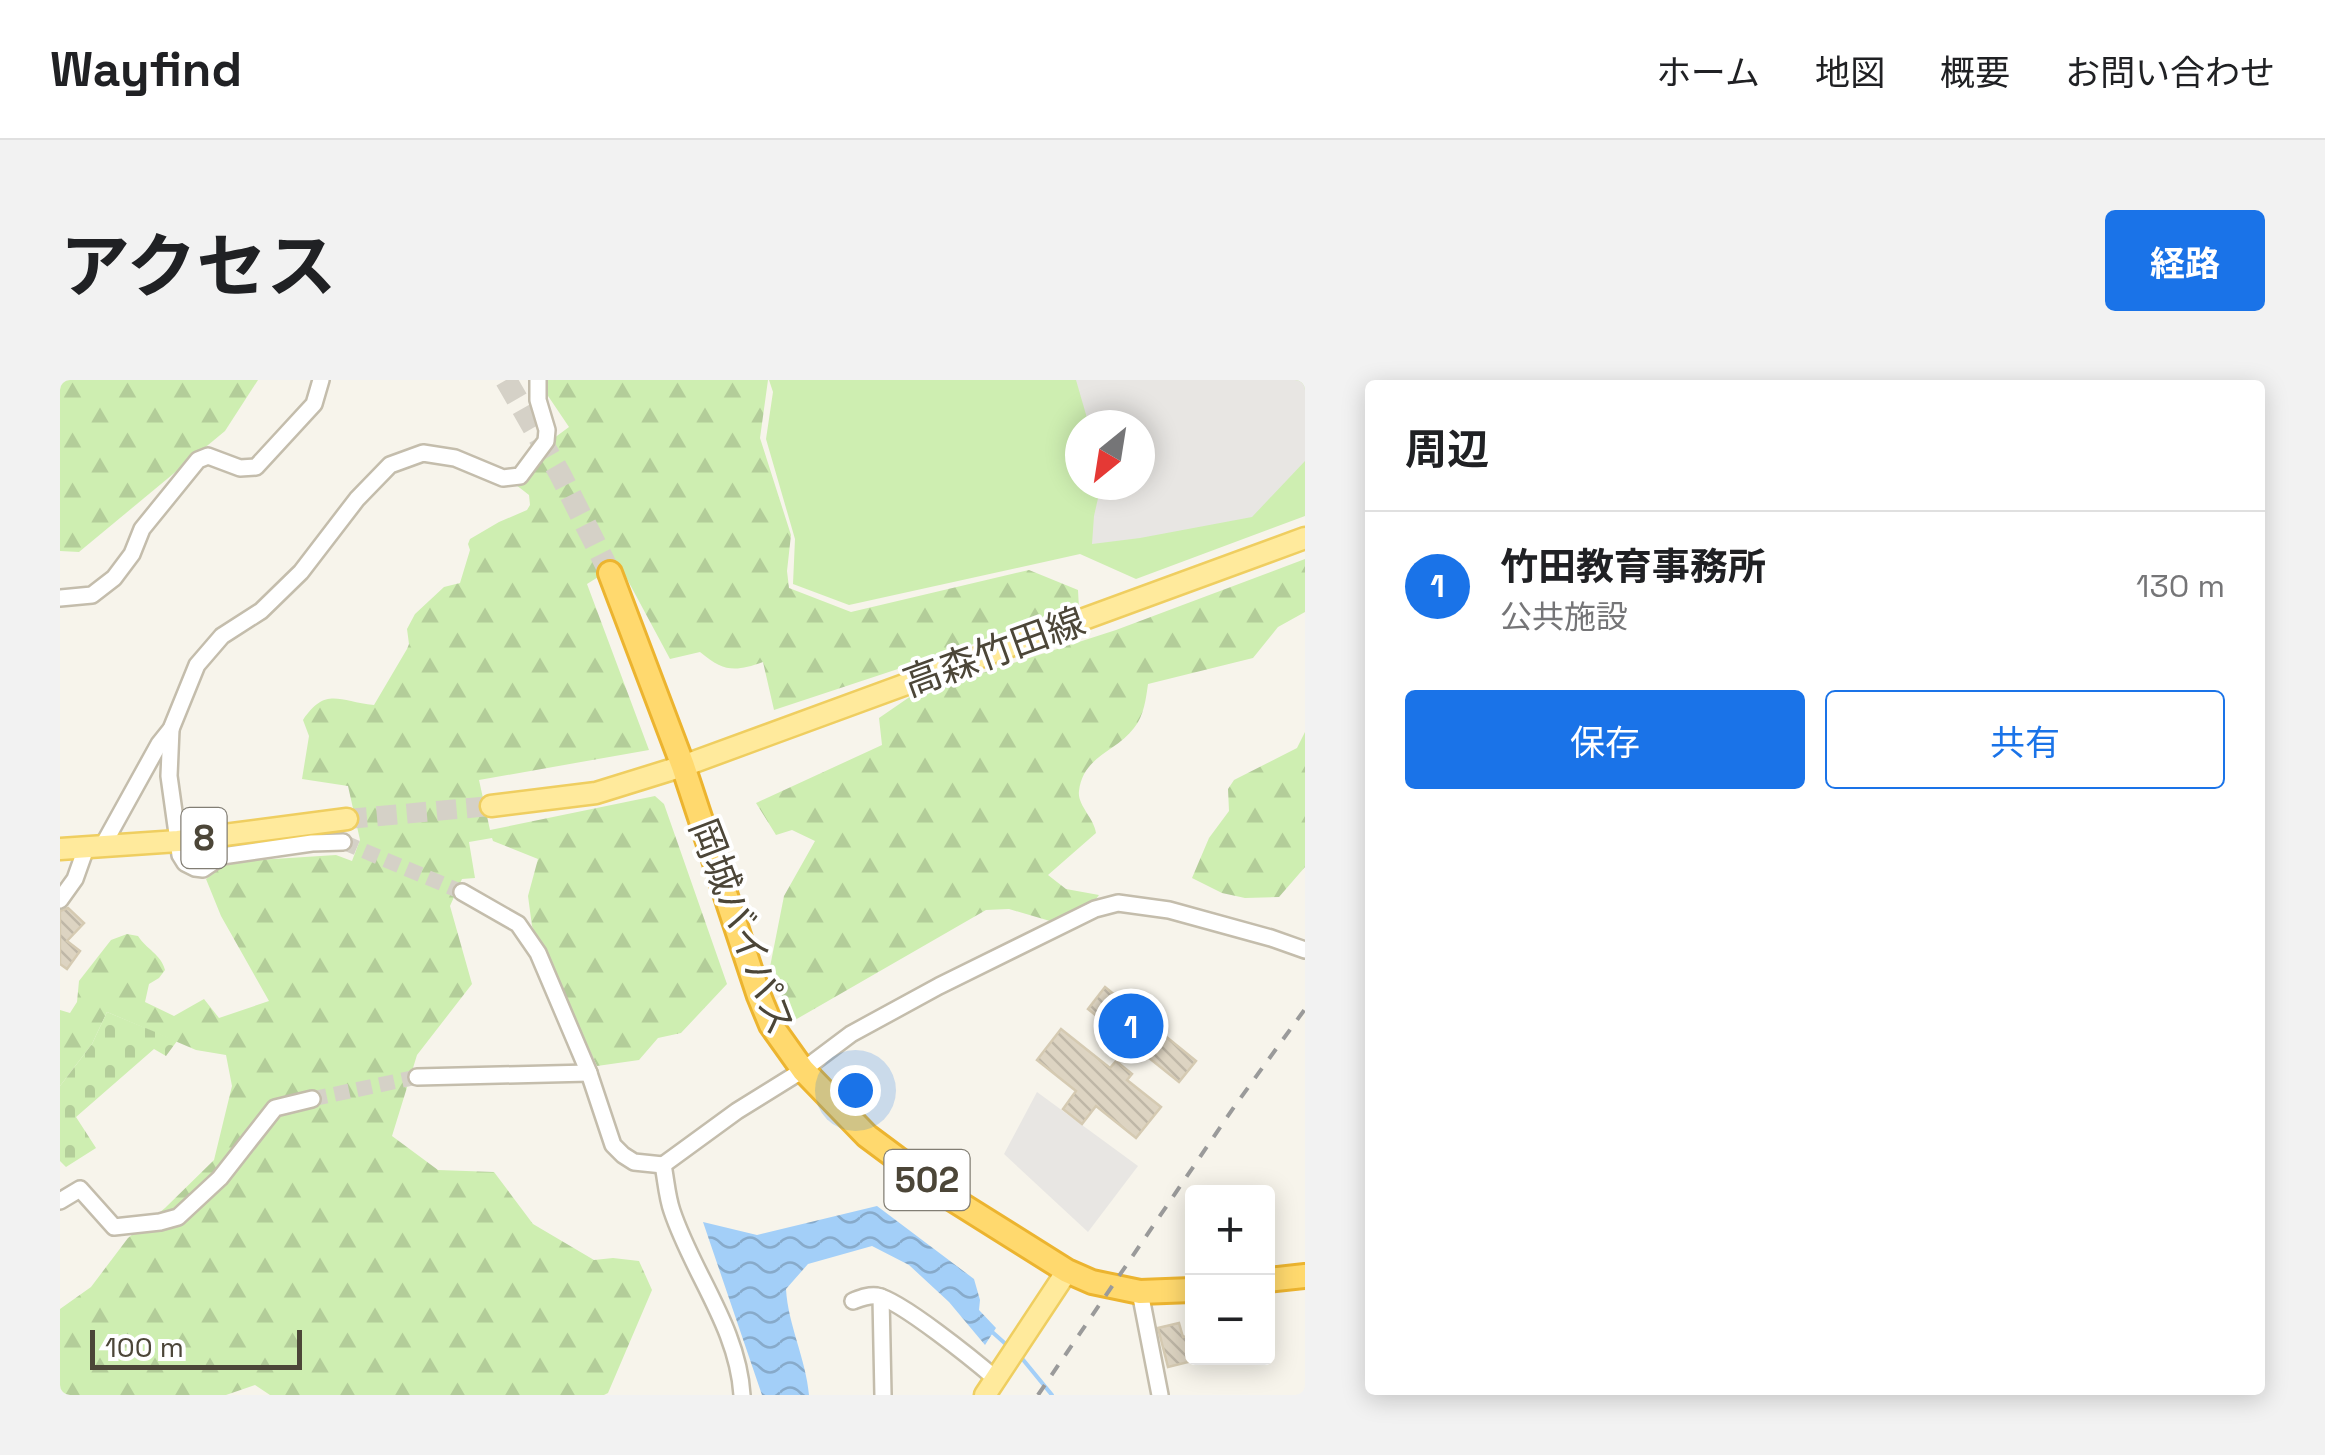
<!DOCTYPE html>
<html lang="ja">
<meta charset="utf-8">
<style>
body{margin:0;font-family:"Space Grotesk","Noto Sans JP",sans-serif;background:#f2f2f2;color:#202124}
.controls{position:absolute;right:30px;bottom:30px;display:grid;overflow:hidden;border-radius:10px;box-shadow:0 5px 25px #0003}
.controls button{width:90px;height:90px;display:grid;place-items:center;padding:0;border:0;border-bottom:2px solid #e0e0e0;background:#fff;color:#202124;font:50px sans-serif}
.compass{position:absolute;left:1005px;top:30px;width:90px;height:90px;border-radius:50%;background:#fff;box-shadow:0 5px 25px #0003;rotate:210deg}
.scale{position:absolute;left:30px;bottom:25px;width:212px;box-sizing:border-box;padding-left:10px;border:5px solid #4c4638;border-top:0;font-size:28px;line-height:35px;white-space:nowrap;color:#4c4638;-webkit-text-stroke:8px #fff;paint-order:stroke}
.you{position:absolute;left:795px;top:710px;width:35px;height:35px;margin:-25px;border:8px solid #fff;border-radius:50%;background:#1a73e8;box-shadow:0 0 0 15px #1a73e833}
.badge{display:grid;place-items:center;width:65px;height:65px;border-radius:50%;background:#1a73e8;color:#fff;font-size:32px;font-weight:700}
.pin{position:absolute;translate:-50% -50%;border:5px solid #fff;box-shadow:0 2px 10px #0006}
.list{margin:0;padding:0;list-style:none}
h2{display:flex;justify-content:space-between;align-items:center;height:130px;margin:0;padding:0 40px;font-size:42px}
h2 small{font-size:32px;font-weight:400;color:#757577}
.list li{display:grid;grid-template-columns:65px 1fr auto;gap:30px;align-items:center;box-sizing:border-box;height:150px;padding:0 40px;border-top:2px solid #e0e0e0}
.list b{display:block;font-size:38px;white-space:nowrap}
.list p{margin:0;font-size:32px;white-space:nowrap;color:#757577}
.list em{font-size:32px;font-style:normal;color:#757577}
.actions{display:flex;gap:20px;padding:30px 40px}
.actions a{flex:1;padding:22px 0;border:2px solid #1a73e8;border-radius:10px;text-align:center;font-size:35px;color:#1a73e8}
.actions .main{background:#1a73e8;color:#fff}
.map{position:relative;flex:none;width:1245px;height:1015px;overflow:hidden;border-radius:10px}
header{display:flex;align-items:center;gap:60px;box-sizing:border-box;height:140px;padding:0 50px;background:#fff;border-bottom:2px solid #e0e0e0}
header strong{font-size:48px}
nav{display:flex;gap:55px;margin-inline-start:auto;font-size:35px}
.intro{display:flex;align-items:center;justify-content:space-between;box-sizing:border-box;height:240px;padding:0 60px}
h1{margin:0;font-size:70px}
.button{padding:25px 45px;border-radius:10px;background:#1a73e8;color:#fff;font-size:35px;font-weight:700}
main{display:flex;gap:60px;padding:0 60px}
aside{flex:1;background:#fff;border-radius:10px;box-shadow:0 5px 25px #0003}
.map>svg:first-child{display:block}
.forest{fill:url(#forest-firs)}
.cemetery{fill:url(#cemetery-stones)}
.green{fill:#ceeeb1;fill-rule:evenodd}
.parking{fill:#e8e6e3}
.water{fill:url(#water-waves)}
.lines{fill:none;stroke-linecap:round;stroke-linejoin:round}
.stream{stroke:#a3cff8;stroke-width:4}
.building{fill:url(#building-back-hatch);stroke:#d5cab2;stroke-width:2.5}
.minor-tunnel{stroke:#d5d1c7;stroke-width:15;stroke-dasharray:15 8;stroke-linecap:butt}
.major-tunnel{stroke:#d5d1c7;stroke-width:20;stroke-dasharray:20 10;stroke-linecap:butt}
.highway-tunnel{stroke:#d5d1c7;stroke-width:22;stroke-dasharray:22 11;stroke-linecap:butt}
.minor-casing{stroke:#c4bdac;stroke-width:20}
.major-casing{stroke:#efce60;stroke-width:25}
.highway-casing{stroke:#ecb42f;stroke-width:28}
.minor{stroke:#fff;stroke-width:15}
.major{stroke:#ffea9c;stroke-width:20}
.highway{stroke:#ffd96e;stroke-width:22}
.rail{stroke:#9a9a9a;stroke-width:4;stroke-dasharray:12 12;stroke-linecap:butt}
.labels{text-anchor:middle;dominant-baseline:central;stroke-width:8;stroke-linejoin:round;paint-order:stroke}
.shield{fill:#fff;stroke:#827e74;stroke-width:2.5}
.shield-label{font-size:35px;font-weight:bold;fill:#4c4638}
.street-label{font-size:38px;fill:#4c4638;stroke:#fff}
</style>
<header>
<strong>Wayfind</strong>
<nav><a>ホーム</a><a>地図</a><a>概要</a><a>お問い合わせ</a></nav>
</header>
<div class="intro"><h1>アクセス</h1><a class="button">経路</a></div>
<main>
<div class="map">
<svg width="1245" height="1015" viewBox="0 0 1245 1015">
<defs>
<pattern id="forest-firs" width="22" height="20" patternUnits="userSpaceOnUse" patternTransform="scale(2.5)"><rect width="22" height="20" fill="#ceeeb1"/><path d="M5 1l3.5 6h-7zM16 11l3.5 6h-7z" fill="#b3cd99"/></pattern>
<pattern id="cemetery-stones" width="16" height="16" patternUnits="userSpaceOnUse" patternTransform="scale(2.5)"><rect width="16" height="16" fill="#ceeeb1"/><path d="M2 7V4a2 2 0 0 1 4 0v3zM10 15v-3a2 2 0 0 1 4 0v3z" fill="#b3cd99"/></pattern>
<pattern id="water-waves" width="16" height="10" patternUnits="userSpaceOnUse" patternTransform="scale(2.5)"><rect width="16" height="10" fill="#a3cff8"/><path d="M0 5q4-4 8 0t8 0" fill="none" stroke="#87aaca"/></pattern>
<pattern id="building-back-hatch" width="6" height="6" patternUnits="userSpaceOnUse" patternTransform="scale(2.5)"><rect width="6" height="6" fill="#ddd4c2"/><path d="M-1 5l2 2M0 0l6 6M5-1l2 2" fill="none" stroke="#bfb7a7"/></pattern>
</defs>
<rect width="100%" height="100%" fill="#f7f4eb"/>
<!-- forest -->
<g class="forest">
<path d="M0,0h198l-33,51 -146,121 -19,-1z"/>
<path d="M483,0h225l-8,58 31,97 -4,36 2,17 62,24 178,-42 49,20 1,19 -305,101 -11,-48c-28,10 -39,10 -63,-10l-30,7 -51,-95 -32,20 62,166 -170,30 11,50 165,-34 9,8 63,180 -46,49 -23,5 -19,22 -42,6 -65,-140 -4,-30 10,-37 -45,-18 -1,-3 -23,4 6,36 -13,1 -12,27 22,78 -55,71 -25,81 46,34 56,2 39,52 61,36 19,-2 26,3 13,29 -44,103 -4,2h-334l-15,-10 -29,10h-166v-86l31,-22 37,-49 37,-30 49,-48 18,-74 -6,-31 -30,-5 -89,-38 -15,32 -32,42v-76l10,3 7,-11 2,-21 32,-41 16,-6 11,2c8,13 23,18 27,34l-6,8 -10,6 -4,18 29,14 30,-17 15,19 50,-17 -48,-85 -15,-37 23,-17 107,-7 16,6 8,-21 -12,-54 -46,-7 7,-43 -6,-16c23,-34 36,-18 71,-15l33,-56 2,-5 -2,-15 8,-15 29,-27 16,-4 10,-33 -2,-6 2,-5 29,-17 28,-12 3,-5 -1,-10 -18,-14 31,-34 27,-20 -27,-40z"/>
<path d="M1245,179v53l-27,15 -25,31 -105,26c-2,14 -4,32 -14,44 -18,24 -51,28 -55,63 -2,14 15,27 17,42l-48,42 18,14 33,6 -6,8 -32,17 -11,1 -41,-12 -23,1 -191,110 -26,-48 15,-76 31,-55 -23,-11 -16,5 -20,-32 126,-58 -3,-27 32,-22 205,-66z"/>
<path d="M1245,352v135l-26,30 -34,1 -23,-5 -30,-15 17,-40 20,-27 -1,-22 6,-9 63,-32z"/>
</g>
<!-- cemetery -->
<path class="cemetery" d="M47,632l70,29 -11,15 -12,-7 -78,68 20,31 -30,19 -6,-6v-75l32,-42z"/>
<!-- green -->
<path class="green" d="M709,0h536v136l-169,63 -56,-25 -231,51 -56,-21 2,-45 -29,-100 7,-47zM1020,45h60v60h-60z"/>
<!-- parking -->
<g class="parking">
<path d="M1016,0h229v81l-53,56 -112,21 -48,6 2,-28 7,-31h39v-60h-51z"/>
<path d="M977,712l101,74 -50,66 -84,-78z"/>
</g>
<!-- water -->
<path class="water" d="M817,826l97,73 6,21 -1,10 17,18 -11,17 -36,-43 -40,-37 -37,-19 -64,18 -22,25c2,36 20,70 23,106h-47l-59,-173 54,13z"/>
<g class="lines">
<!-- stream -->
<g class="stream">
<path d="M930,950l19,17"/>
<path d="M960,976l32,39"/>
</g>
</g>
<!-- building -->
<g class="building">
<path d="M8,528l16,15 -17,18 13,10 -13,18 -7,-5v-53z"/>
<path d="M1045,607l91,74 -17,21 -91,-73z"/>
<path d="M1001,649l49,39 6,-7 16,13 -5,6 34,27 -25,31 -40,-32 -14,18 -19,-15 13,-18 -39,-31z"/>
<path d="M1119,943l4,14 9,-2v26l-24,6 -10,-39z"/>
</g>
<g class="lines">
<!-- minor-tunnel -->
<g class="minor-tunnel">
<path d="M283,462l119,50"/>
<path d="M252,719l105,-22"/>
</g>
<!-- major-tunnel -->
<path class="major-tunnel" d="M287,439l144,-13"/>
<!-- highway-tunnel -->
<path class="highway-tunnel" d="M446,0l54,94 50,99"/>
<defs>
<g id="minor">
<path d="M0,218l32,-3 22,-17 18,-24 10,-25 56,-69 10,-4 32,12 16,-1 58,-63 7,-24"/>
<path d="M111,349l-2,47 11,79 5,8 10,5 8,1 19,-13 90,-13 31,-1"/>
<path d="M42,467l57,-103 12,-15 26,-64 25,-29 39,-25 40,-39 56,-73 33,-34 33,-12 32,5 48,20 17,-2 26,-35 1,-11 -9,-30v-20"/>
<path d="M402,512l56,32 20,29 51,120 24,72 10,10 11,7 29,3"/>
<path d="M0,520l15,-21 11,-31"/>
<path d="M357,697l172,-4"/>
<path d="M603,785l74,-54 66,-41 48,-36 88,-48 156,-77 23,-6 51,7 102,28 34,12"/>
<path d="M603,785c3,15 4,32 9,46 21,63 66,117 70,184"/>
<path d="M0,821l20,-12 34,38 46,-5 18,-5 42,-39 55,-70 37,-9"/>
<path d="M1080,912l20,103"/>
<path d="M821,917l2,98"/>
<path d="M793,921c8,-3 15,-6 24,-5 23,4 98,65 119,83"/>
</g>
<g id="major">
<path d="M431,426l105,-13 87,-27 622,-228"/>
<path d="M0,469l118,-8 169,-22"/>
<path d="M925,1015l82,-124"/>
</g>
<g id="highway">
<path d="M550,193l73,193 76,230 12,29 32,45 64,66 82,61 118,74 25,11 48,10 52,-2"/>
<path d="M1208,900l37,-4"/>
</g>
</defs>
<!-- minor casing -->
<use href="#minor" class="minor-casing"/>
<!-- major casing -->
<use href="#major" class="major-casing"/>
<!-- highway casing -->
<use href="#highway" class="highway-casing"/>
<!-- minor -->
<use href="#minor" class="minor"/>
<!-- major -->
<use href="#major" class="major"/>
<!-- highway -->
<use href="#highway" class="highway"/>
<!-- rail -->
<path class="rail" d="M978,1015l196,-288 71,-98"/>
</g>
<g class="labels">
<!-- shield labels -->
<g class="shield">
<rect x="121.5" y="428" width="45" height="60" rx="8"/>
<rect x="824.5" y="770" width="85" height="60" rx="8"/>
</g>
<g class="shield-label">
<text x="144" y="458">8</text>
<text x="867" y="800">502</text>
</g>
<!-- street labels -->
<g class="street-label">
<text transform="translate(934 272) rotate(-20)">高森竹田線</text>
<text transform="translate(682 547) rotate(69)">岡城バイパス</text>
</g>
</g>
</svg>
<div class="controls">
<button>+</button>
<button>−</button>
</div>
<svg class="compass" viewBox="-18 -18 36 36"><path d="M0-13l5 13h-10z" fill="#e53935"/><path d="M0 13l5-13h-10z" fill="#757577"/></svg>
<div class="scale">100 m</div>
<div class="you"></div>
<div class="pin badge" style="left:1071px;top:646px">1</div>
</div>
<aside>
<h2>周辺<small></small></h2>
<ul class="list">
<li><span class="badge">1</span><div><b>竹田教育事務所</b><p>公共施設</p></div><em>130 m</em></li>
</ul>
<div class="actions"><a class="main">保存</a><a>共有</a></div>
</aside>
</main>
